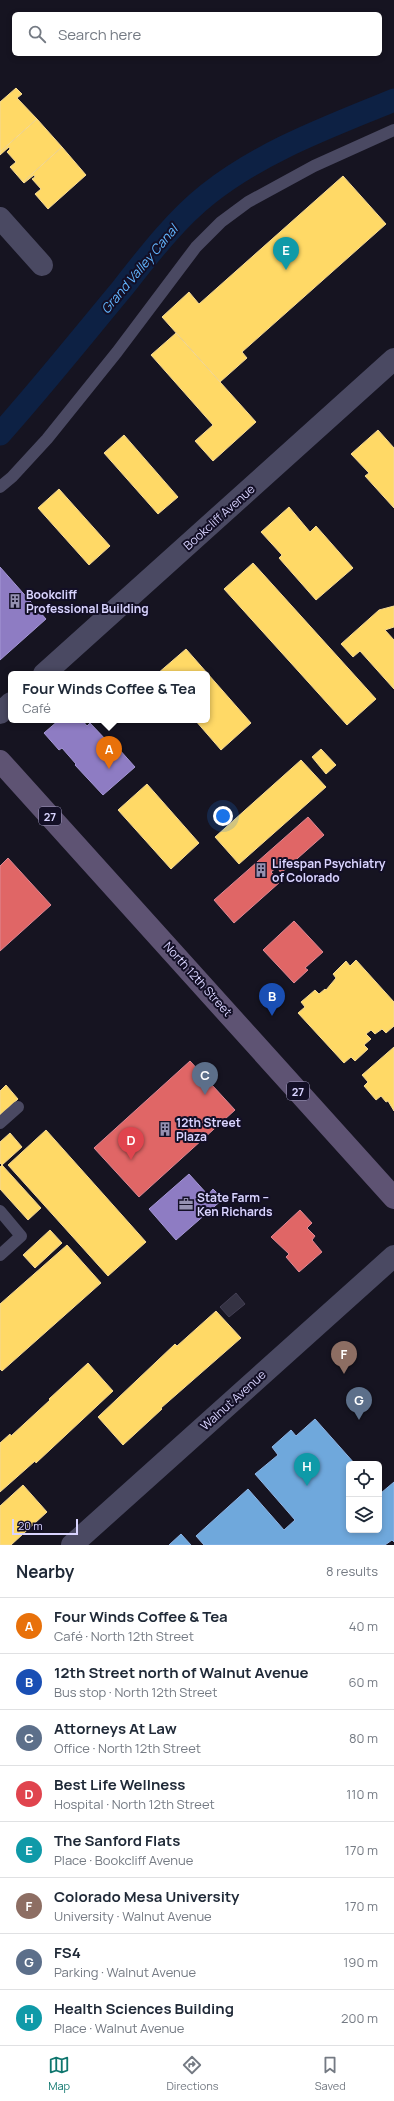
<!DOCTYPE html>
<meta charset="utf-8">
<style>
body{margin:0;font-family:Manrope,sans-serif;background:#f2f2f3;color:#1f2937}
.controls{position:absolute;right:12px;bottom:12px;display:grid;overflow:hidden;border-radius:6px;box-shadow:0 2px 6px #0003}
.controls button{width:36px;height:36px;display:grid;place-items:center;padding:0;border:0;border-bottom:1px solid #e0e1e3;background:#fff;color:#1f2937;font:20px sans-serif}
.scale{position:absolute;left:12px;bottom:10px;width:66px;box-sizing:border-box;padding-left:4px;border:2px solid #d9d4ff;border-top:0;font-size:11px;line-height:14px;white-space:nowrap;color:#d9d4ff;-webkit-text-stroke:3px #130f26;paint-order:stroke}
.you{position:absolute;left:223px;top:816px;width:14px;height:14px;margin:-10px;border:3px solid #fff;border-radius:50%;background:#1a73e8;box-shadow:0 0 0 6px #1a73e833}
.badge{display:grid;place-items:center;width:26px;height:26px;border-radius:50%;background:#0f766e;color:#fff;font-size:13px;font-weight:700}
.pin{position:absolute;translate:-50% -33px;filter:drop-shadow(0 1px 2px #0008)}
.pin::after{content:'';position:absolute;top:21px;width:14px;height:12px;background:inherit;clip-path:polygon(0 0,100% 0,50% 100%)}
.popup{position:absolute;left:8px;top:671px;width:202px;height:52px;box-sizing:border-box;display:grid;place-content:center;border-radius:6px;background:#fff;filter:drop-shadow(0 1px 3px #0005);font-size:13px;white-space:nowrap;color:#747a83}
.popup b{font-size:15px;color:#1f2937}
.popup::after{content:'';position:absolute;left:50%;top:100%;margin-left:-8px;border:8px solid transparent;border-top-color:#fff}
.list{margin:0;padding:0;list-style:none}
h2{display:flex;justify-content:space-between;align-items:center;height:52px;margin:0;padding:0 16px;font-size:17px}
h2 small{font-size:13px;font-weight:400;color:#747a83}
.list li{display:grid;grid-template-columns:26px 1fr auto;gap:12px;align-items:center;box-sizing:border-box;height:56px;padding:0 16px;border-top:1px solid #e0e1e3}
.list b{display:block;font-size:15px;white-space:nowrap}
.list p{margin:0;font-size:13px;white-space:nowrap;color:#747a83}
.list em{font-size:13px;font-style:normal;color:#747a83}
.icon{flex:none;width:22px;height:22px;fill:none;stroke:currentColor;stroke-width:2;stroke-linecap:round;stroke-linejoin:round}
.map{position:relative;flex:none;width:394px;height:1545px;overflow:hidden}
.search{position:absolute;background:#fff;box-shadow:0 2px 6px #0003;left:12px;right:12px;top:12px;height:44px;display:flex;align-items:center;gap:10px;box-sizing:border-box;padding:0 14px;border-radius:6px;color:#747a83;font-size:15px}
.sheet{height:500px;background:#fff}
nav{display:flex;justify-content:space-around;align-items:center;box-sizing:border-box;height:56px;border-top:1px solid #e0e1e3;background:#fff;font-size:11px;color:#747a83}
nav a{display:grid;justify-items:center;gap:2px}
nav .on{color:#0f766e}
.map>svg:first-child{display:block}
.homes{fill:#ffd966;stroke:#f4d894}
.shops{fill:#e06666;stroke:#de8794}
.offices{fill:#8e7cc3;stroke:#a496d5}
.schools{fill:#6fa8dc;stroke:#8fb5e6}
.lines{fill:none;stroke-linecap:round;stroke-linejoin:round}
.canal{stroke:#0d2144;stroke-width:23}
.building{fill:#343243;stroke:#433f54}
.lane{stroke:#4a4962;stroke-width:12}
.street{stroke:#4a4962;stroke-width:22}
.primary{stroke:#5e5373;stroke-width:22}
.labels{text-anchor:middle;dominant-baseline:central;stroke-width:4;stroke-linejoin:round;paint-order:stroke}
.shield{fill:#130f26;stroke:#9e99be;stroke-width:1}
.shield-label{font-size:11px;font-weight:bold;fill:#d9d4ff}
.street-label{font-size:12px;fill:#d9d4ff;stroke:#130f26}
.poi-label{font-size:12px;font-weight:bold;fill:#d9d4ff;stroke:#130f26;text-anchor:start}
.water-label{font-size:13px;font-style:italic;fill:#62b6ff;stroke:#130f26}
</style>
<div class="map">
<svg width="394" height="1545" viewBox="0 0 394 1545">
<rect width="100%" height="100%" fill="#161421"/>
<!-- homes -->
<g class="homes">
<path d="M16,88l6,6 -5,4 20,21 -37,33v-50z"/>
<path d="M37,119l25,28 -39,35 -13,-15 6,-5 -9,-10 3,-3 -1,-2 -9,8v-3z"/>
<path d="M62,147l24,28 -38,34 -13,-15 6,-5 -9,-10 3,-2 -1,-2 -10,8 -1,-1z"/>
<path d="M343,176l43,48 -144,128 5,6 -27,24 -58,-65 27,-25 10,12z"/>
<path d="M176,333l80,89 -43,39 -18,-20 18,-16 -62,-70z"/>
<path d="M378,430l16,18v60l-29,-32 4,-3 -18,-19z"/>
<path d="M124,435l54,62 -20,17 -54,-61z"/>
<path d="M59,489l51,57 -21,19 -51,-57z"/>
<path d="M289,507l21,25 6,-6 37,42 -37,32 -37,-42 3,-3 -21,-23z"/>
<path d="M253,563l123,136 -29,26 -123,-136z"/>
<path d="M394,606v21l-9,3 9,10v49l-34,-38 -7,6 -12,-13 38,-34z"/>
<path d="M186,649l65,74 -30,27 -26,-30h12v-46h-50z"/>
<path d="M321,749l15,16 -10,9 -14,-17z"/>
<path d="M301,760l25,27 -87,77 -24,-27z"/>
<path d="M147,784l52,59 -28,26 -53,-59z"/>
<path d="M356,960l38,42v24l-8,7 -4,-4 -7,5 -4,-4 -5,4 5,5 -7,6 4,4 -13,12 -4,-4 -7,6 -46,-50 7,-6 -4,-5 14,-12 4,4 6,-5 1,1 10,-12 -3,-4 13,-13 4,5z"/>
<path d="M394,1047v64l-6,-10 -2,1 -5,-6 -5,4 -12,-14 4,-4 -6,-7z"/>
<path d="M6,1085l12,14 -18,16v-24z"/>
<path d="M46,1130l100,112 -38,34 -100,-111z"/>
<path d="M10,1133l12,14 -20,18 -2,-2v-21z"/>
<path d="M2,1165l39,43 -13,12 -28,-31v-22z"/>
<path d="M50,1230l12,13 -27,25 -12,-13z"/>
<path d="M67,1245l34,38 -99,88 -2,-2v-65z"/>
<path d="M216,1311l25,27 -80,70 1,1 -39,36 -25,-28 77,-73 2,2z"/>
<path d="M88,1363l25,28 -77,72 -1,-2 -35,31v-49l10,-9 1,2 39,-36 -1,-1z"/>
<path d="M23,1485l24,27 -36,33h-11v-39z"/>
</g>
<!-- shops -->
<g class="shops">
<path d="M308,817l16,18 -43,38 -4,-6 -6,5 9,10 -46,41 -20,-23z"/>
<path d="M8,858l43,47 -51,46v-85z"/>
<path d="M294,921l29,31 -18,16 3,2 -14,13 -31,-33z"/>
<path d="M190,1061l45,49 -96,87 -45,-49z"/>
<path d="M300,1210l12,13 -5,5 8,8 -3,4 10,12 -23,20 -13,-15 3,-3 -18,-17z"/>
</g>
<!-- offices -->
<g class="offices">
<path d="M0,567l46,52 -46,41z"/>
<path d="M59,720h23l5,6 3,-3 18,19 2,-3 25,28 -32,28 -28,-30 1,-1 -14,-16 -3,2 -15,-17z"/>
<path d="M189,1174l19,21 5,-6 10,10 -47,41 -27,-31z"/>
</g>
<!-- schools -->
<g class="schools">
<path d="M315,1419l40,45h-6v66h30v-39l2,2 13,-11v60l-2,-2 -7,5h-181l-8,-9 52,-47 36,41 11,-10 -40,-46 23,-19 -6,-8 19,-17 5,6z"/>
<path d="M181,1534l10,11h-22z"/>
</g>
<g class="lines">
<!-- canal -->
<path class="canal" d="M0,434c42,-47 81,-96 121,-144 26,-33 54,-70 87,-96 56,-44 121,-67 186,-94"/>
</g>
<!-- building -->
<path class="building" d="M236,1293l9,11 -16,13 -9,-10z"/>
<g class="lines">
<!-- lane -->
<g class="lane">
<path d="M0,487l12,-10 35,-38 70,-87 79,-105 25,-25 27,-20 66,-36 80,-36"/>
<path d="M0,1123l18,-16"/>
<path d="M0,1211l21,25 -21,19"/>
</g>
<!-- street -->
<g class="street">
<path d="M0,218l42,47"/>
<path d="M44,674l350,-315"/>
<path d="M0,713l11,-10"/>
<path d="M72,1545l322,-289"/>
</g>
<!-- primary -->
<path class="primary" d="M0,761l394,437"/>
</g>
<!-- icons -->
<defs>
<symbol id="building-bare" viewBox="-9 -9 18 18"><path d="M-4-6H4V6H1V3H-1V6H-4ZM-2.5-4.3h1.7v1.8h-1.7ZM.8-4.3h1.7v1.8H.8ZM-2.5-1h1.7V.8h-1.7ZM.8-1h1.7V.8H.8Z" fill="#9591b1" stroke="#130f26" stroke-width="2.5" paint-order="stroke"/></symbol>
<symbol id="office-bare" viewBox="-9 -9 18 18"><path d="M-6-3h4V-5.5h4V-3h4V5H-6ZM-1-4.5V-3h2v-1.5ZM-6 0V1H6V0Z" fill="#9591b1" stroke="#130f26" stroke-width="2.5" paint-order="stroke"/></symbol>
</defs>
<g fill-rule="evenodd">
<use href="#building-bare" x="5" y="591" width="20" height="20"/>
<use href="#building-bare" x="251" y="860" width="20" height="20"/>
<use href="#building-bare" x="155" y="1119" width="20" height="20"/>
<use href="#office-bare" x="176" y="1194" width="20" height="20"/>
</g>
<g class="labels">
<!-- shield labels -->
<g class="shield">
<rect x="39" y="807" width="22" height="18" rx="3"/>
<rect x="287" y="1082" width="22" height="18" rx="3"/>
</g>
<g class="shield-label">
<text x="50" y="816">27</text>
<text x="298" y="1091">27</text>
</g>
<!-- street labels -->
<g class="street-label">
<text transform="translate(219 517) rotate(-42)">Bookcliff Avenue</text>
<text transform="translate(198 979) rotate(48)">North 12th Street</text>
<text transform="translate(233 1400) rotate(-42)">Walnut Avenue</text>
</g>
<!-- poi labels -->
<g class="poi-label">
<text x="26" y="594">Bookcliff<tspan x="26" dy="14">Professional Building</tspan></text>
<text x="272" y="863">Lifespan Psychiatry<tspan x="272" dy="14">of Colorado</tspan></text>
<text x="176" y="1122">12th Street<tspan x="176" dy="14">Plaza</tspan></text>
<text x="197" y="1197">State Farm --<tspan x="197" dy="14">Ken Richards</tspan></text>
</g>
<!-- water labels -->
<g class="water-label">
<text transform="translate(139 269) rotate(-50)">Grand Valley Canal</text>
</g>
</g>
</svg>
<div class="controls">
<button><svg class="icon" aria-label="locate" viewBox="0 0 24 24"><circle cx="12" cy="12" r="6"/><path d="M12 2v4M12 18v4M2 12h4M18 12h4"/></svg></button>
<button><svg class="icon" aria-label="layers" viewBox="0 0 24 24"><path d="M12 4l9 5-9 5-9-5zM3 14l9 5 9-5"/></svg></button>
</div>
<div class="scale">20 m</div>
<div class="you"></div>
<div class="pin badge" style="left:109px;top:769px;background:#e8710a">A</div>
<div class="popup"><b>Four Winds Coffee &amp; Tea</b>Café</div>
<div class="pin badge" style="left:272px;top:1016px;background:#1a4fb4">B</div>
<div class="pin badge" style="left:205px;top:1095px;background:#5c6f8a">C</div>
<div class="pin badge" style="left:131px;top:1160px;background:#e0444e">D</div>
<div class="pin badge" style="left:286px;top:270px;background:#0f9aa8">E</div>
<div class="pin badge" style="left:344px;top:1374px;background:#8d6e63">F</div>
<div class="pin badge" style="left:359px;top:1420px;background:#5c6f8a">G</div>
<div class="pin badge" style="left:307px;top:1486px;background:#0f9aa8">H</div>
<div class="search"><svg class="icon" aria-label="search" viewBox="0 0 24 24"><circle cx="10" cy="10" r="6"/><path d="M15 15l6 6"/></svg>Search here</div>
</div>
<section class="sheet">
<h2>Nearby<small>8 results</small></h2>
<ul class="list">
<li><span class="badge" style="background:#e8710a">A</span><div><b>Four Winds Coffee &amp; Tea</b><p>Café · North 12th Street</p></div><em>40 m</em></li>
<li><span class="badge" style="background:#1a4fb4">B</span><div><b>12th Street north of Walnut Avenue</b><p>Bus stop · North 12th Street</p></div><em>60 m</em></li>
<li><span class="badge" style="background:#5c6f8a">C</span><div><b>Attorneys At Law</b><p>Office · North 12th Street</p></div><em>80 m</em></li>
<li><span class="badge" style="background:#e0444e">D</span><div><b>Best Life Wellness</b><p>Hospital · North 12th Street</p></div><em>110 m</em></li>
<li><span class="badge" style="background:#0f9aa8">E</span><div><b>The Sanford Flats</b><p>Place · Bookcliff Avenue</p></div><em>170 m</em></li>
<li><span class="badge" style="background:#8d6e63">F</span><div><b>Colorado Mesa University</b><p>University · Walnut Avenue</p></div><em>170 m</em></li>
<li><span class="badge" style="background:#5c6f8a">G</span><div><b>FS4</b><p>Parking · Walnut Avenue</p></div><em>190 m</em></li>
<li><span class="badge" style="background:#0f9aa8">H</span><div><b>Health Sciences Building</b><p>Place · Walnut Avenue</p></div><em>200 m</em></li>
</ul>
</section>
<nav>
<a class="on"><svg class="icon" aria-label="map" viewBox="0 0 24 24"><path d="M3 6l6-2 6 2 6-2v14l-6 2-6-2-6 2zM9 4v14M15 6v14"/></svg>Map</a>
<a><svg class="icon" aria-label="directions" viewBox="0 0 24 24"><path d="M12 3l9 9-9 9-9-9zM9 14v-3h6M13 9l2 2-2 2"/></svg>Directions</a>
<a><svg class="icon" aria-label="saved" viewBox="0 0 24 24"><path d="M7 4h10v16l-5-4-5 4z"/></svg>Saved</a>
</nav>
